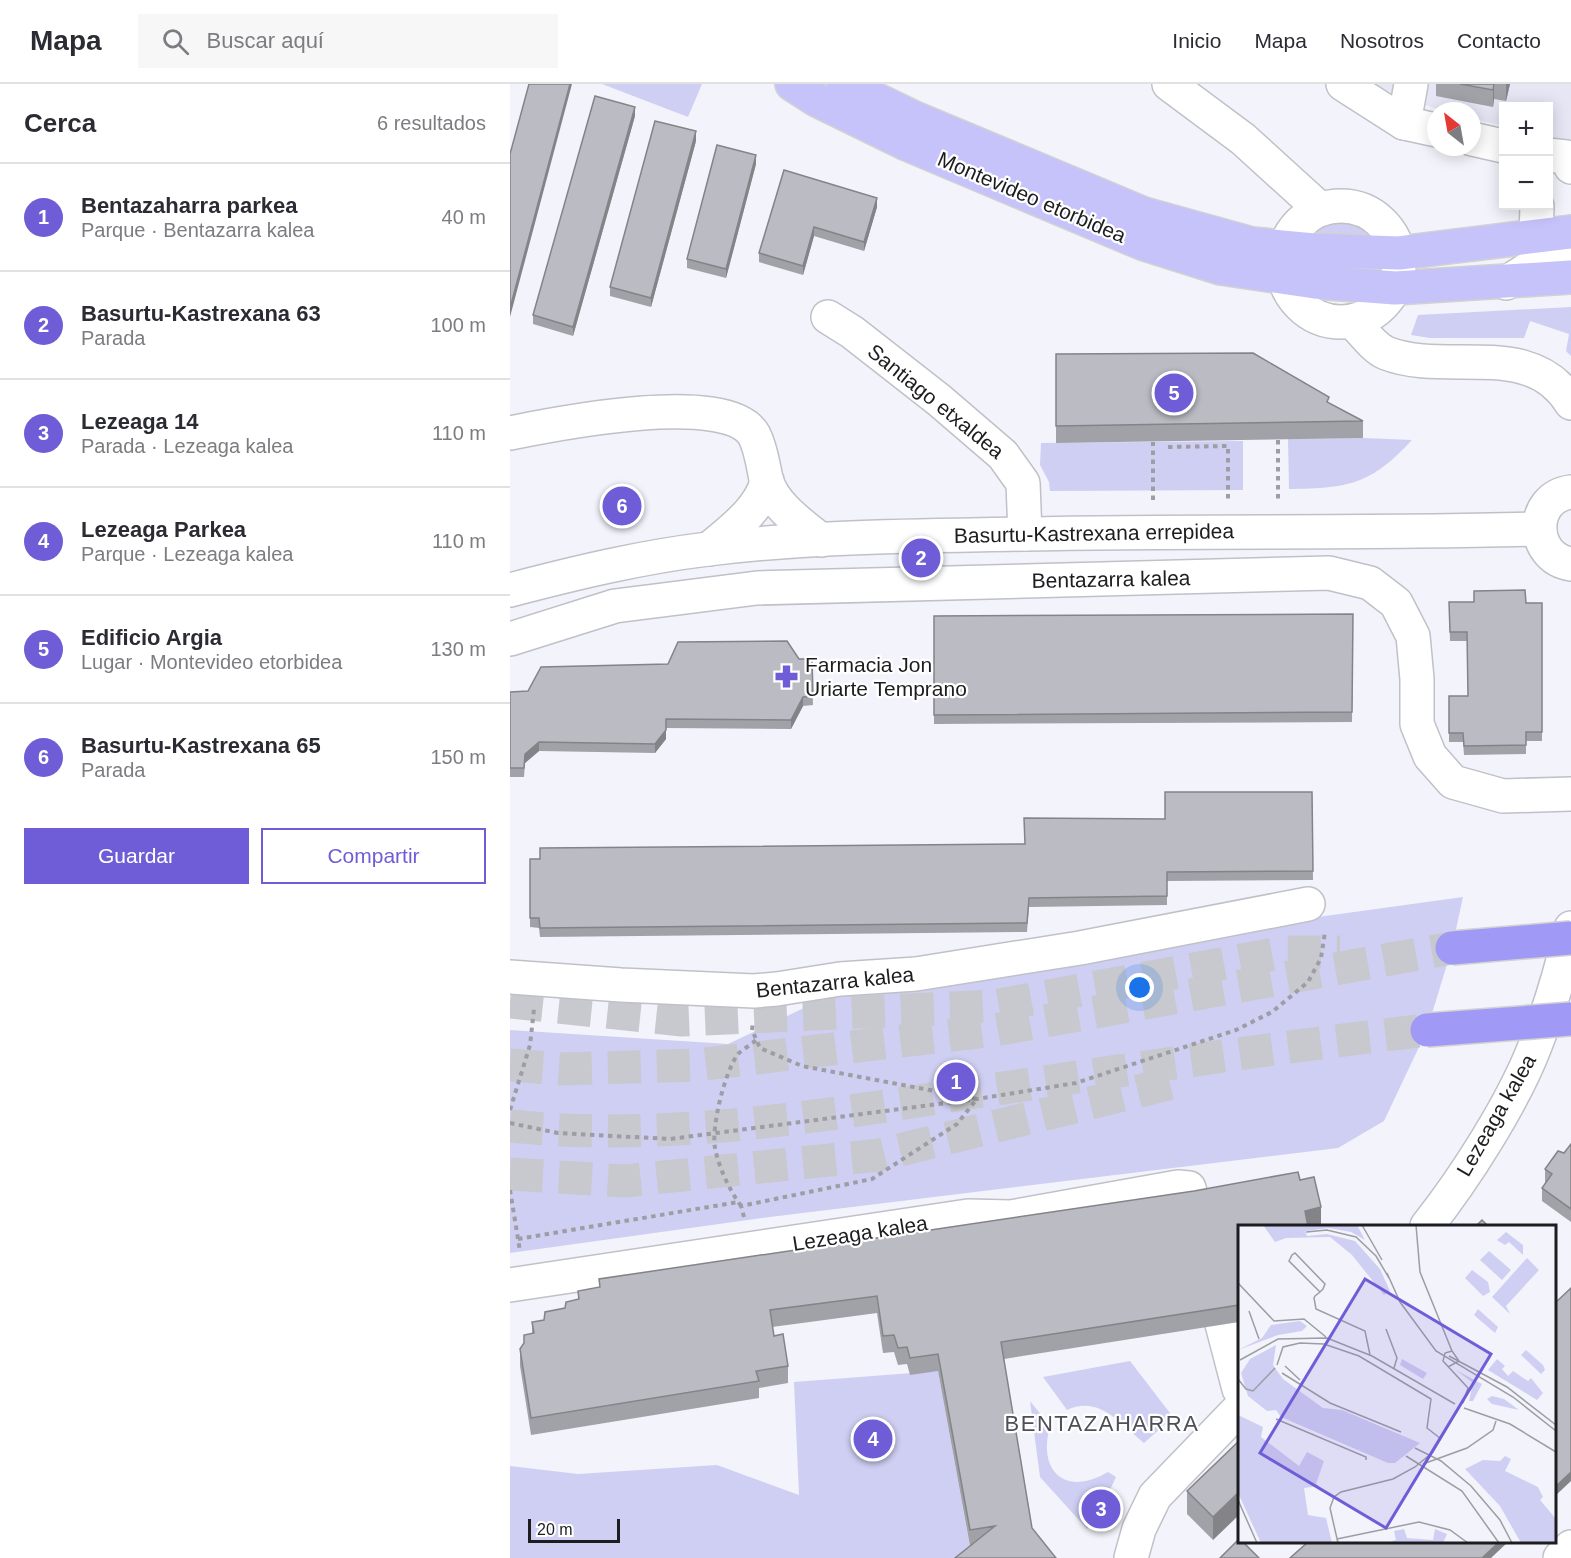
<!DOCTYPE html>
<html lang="es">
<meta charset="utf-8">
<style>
body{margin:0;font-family:Arial,sans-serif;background:#f7f7f7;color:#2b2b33}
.controls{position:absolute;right:18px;top:18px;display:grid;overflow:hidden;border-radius:0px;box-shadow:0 3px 15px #0003}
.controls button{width:54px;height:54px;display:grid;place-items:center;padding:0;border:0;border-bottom:2px solid #e1e1e2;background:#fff;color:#2b2b33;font:30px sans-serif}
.compass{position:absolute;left:917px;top:18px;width:54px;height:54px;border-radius:50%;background:#fff;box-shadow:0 3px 15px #0003;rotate:329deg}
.scale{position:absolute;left:18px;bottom:15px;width:92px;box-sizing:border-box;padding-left:6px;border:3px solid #1d1d20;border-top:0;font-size:16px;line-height:21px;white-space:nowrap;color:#1d1d20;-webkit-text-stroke:4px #fff;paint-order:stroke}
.you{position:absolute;left:630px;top:904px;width:21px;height:21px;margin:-15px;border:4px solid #fff;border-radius:50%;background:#1a73e8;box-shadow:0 0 0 9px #1a73e833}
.badge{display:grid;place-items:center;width:39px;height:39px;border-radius:50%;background:#6f5cd7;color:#fff;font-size:20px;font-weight:700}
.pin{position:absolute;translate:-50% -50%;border:3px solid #fff;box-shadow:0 2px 6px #0006}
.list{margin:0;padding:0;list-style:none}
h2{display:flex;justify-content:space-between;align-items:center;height:78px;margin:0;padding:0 24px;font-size:26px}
h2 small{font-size:20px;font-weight:400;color:#7c7c81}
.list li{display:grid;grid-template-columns:39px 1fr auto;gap:18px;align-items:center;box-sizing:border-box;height:108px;padding:0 24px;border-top:2px solid #e1e1e2}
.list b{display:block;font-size:22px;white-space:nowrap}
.list p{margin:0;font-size:20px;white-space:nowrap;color:#7c7c81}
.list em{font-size:20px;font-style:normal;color:#7c7c81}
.actions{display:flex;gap:12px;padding:18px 24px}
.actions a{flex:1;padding:14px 0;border:2px solid #6f5cd7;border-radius:0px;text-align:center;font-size:21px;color:#6f5cd7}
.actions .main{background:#6f5cd7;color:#fff}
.icon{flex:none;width:33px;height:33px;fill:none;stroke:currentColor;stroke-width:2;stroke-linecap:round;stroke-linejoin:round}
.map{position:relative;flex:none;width:1061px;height:1474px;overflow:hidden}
header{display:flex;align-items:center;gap:36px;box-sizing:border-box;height:84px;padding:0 30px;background:#fff;border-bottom:2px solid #e1e1e2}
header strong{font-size:28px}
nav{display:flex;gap:33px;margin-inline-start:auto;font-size:21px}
.search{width:420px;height:54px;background:#f7f7f7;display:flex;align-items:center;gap:15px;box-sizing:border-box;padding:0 21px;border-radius:0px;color:#7c7c81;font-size:22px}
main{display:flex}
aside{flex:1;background:#fff}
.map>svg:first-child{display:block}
.built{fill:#e6e6f5}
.green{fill:#cfcff3}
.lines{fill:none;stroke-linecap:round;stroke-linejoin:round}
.highway-tunnel{stroke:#c8c8cf;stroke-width:33;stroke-dasharray:33 16;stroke-linecap:butt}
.minor-casing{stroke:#c0c1c8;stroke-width:36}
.major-casing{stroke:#d2d2d2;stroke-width:36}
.path{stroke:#9d9da3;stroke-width:4;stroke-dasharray:4.5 4.5;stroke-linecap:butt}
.minor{stroke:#fff;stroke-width:33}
.major{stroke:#c6c2fa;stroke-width:33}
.highway-bridge-casing{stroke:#d2d2d2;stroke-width:36;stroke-linecap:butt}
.highway-bridge{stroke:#a09af6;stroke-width:33}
.wall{fill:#a1a1a8}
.shaded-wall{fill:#838388}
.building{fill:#bbbbc3;stroke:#838388;stroke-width:1.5}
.labels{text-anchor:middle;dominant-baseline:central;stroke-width:4.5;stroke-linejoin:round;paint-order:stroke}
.street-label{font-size:21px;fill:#1d1d20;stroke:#fff}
.poi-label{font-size:21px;fill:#1d1d20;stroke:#fff;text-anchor:start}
.neighbourhood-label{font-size:22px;letter-spacing:1.5px;fill:#4f4f56;stroke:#fff}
.inset-road{fill:none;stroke:#9d9da3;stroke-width:1.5}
.view{fill:#6f5cd7;fill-opacity:0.15;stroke:#6f5cd7;stroke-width:3}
.inset-edge{fill:none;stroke:#1d1d20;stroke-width:3}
</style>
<header>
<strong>Mapa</strong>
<div class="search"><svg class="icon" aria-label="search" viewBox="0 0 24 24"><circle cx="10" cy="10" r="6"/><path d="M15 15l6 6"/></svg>Buscar aquí</div>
<nav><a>Inicio</a><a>Mapa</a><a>Nosotros</a><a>Contacto</a></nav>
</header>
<main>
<aside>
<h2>Cerca<small>6 resultados</small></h2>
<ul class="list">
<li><span class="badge">1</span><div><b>Bentazaharra parkea</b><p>Parque · Bentazarra kalea</p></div><em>40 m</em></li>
<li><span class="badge">2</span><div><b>Basurtu-Kastrexana 63</b><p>Parada</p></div><em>100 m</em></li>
<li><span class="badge">3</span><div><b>Lezeaga 14</b><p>Parada · Lezeaga kalea</p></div><em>110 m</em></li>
<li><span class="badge">4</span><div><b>Lezeaga Parkea</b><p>Parque · Lezeaga kalea</p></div><em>110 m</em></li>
<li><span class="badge">5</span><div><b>Edificio Argia</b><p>Lugar · Montevideo etorbidea</p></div><em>130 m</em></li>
<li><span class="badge">6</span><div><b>Basurtu-Kastrexana 65</b><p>Parada</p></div><em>150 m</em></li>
</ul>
<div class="actions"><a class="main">Guardar</a><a>Compartir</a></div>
</aside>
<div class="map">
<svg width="1061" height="1474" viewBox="0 0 1061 1474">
<rect width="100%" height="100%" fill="#f3f3fb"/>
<!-- built -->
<path class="built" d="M860,0h201v59l-22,-5 -1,-32h-45v20l-31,-8v-7h-26l-15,-4z"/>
<!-- green -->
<g class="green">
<path d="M92,0h100l-14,33z"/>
<path d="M832,134l20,7 14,17 -71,-3 15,-16z"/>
<path d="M1061,223v49l-5,-5 3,-17 -39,-13 -6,17h-94l-19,-3 7,-20z"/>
<path d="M853,354l49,2c-42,45 -63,48 -123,49l-1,-50z"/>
<path d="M733,357v49l-193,1 -1,-9 -9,-17 1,-22z"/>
<path d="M953,813l-11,51 -25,82 -43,91 -46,27 -568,69 -260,36v-223l218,14 97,-46 226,-34 267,-47z"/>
<path d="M620,1277l43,56 -29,26c-23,-19 -45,-48 -77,-33l-24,-33z"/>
<path d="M428,1287l32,176 6,11h-466v-92l68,8 139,-9 82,30 -5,-113z"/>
<path d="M520,1317l20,25c-13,46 16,71 58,46l8,5 -21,45 -8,7 -47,-52z"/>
</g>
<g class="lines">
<!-- highway-tunnel -->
<g class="highway-tunnel">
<path d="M0,918l172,18 312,-14 292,-54h54"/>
<path d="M0,981l52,4 134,-4 299,-35 457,-82"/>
<path d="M0,1042c156,16 312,-10 466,-34 150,-22 300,-45 451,-62"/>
<path d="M0,1090l114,7 255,-26 305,-75"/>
</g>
<defs>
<g id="minor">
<path d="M659,0l74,55 77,70"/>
<path d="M833,0l61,39 32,7"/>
<path d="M894,39l7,-39"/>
<path d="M962,55l31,7"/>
<path d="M1038,71l18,2 5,10"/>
<circle cx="831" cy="180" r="58"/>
<path d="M1026,152l1,-30"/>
<path d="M996,199l54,-34 11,-16"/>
<path d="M318,233l24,15 87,68 64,55 20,28 2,51"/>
<path d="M842,237c9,9 22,27 34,32 60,24 145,-16 185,50"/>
<path d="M0,349c45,-9 218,-44 244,2 7,13 9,30 12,44 7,26 35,45 55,61"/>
<path d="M1061,408c-42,5 -41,66 0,72"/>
<path d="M199,465c21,-18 51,-39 58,-68"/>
<path d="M0,506c65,-17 131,-33 198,-41 105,-13 211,-13 316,-15 172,-4 343,0 514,-5"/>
<path d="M0,555l105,-33 142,-18 572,-15 41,10 26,20 17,33 4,43v45l13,32 23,26 50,14 68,-2"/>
<path d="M0,893l111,8 133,6 23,-2 63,-10 76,-5 164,-26 228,-44"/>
<path d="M917,1142c38,-48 86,-123 108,-180 15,-38 27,-78 36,-118"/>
<path d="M0,1201l458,-69 43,1 167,-30 11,1 5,20"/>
<path d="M712,1240l17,65"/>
<path d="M621,1474l8,-29 16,-33 84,-87"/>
<path d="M1050,1474l11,-11"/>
</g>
<g id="major">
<path d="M282,0l25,16 90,44 235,99 79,25 94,14 80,6 176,-11"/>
<path d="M334,0l68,33 232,97 108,30 62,6 85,3 172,-21"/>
</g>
</defs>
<!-- minor casing -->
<use href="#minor" class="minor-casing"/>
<!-- major casing -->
<use href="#major" class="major-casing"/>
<!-- path -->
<g class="path">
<path d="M768,356v60"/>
<path d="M658,363l60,-1v54"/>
<path d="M643,416v-58"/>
<path d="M0,1026l20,-65 4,-36"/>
<path d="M0,1039l48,10 112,6 307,-40 99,-16 160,-53 36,-18 36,-30 13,-24 4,-26"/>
<path d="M0,1106l10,61"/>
<path d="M231,1122c-12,-17 -22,-38 -26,-58 -4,-21 10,-77 23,-94 5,-5 13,-9 18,-14"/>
<path d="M234,1133l-3,-11 131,-27 85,-55 20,-25 -175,-33 -42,-18 -8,-18 1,-8"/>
<path d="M8,1155l220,-37"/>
</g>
<!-- minor -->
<use href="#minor" class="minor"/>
<!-- major -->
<use href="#major" class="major"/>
<defs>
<g id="highway-bridge">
<path d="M942,864l119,-10"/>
<path d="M917,946l144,-11"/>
</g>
</defs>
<!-- highway-bridge casing -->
<use href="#highway-bridge" class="highway-bridge-casing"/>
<!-- highway-bridge -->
<use href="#highway-bridge" class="highway-bridge"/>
</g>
<!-- wall -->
<g class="wall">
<path d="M926,0h74l-4,17 -12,-2 -1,8 -57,-11z"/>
<path d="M125,32l-62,220 -40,-12v-9z"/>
<path d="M186,57l-45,166 -41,-11v-9z"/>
<path d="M246,80l-30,114 -39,-10v-9z"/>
<path d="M274,86l93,37 -13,44 -50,-15 -11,39 -44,-13v-9z"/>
<path d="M546,270l273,50 34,17v17l-307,5z"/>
<path d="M939,518l93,1v138h-16v13l-62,1 -1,-13h-14v-46h19l-1,-55h-17z"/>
<path d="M843,530l-1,108 -418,2v-108z"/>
<path d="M302,575l1,46 -10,1 -12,23 -125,-1v11l-11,14 -116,-2 -14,12 -1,14h-14v-85l18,-1 140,-27z"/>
<path d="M802,708l1,88 -146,1v24l-138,2 -2,25 -487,5 -1,-9 -9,-1v-68l494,-15 141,-25z"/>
<path d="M1061,1060v78l-29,-21v-13l4,-5 -1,-1v-13l19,-16z"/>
<path d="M790,1096l21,44 -8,3h-74v95l-235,37 28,169 -62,18 -32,-175 -28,4 -3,-11 -9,1 -4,-13 -11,1 -6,-40 -105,14 2,9 14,30v17l-29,5v10l-228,37 -11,-69v-17l12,-16v-11l12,-2 21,-12 13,-9v-8l21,-3v-9z"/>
<path d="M729,1357l-26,99 -26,-26v-23z"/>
</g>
<!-- shaded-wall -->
<g class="shaded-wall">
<path d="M60,0h2l-62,233v-9z"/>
<path d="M984,0v15l-1,8v-17z"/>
<path d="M996,0h4l-4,17z"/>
<path d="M125,23v9l-62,220v-9z"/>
<path d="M186,47v10l-45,166v-9z"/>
<path d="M246,71v9l-30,114v-9z"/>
<path d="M367,114v9l-13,44v-9z"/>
<path d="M304,143v9l-11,39v-9z"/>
<path d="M293,613v9l-12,23v-9z"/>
<path d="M156,635v20l-11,14v-9z"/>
<path d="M29,658v9l-14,12v-9z"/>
<path d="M811,1123v17l-8,3h-8v-16z"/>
<path d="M1061,1388v9l-17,16v-9z"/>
<path d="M729,1408v23l-26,25v-23z"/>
<path d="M989,1458h9l-17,16h-9z"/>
</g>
<!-- building -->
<g class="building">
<path d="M19,0h41l-60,224v-154z"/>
<path d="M950,0h34l-1,6z"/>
<path d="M85,12l40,11 -62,220 -40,-12z"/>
<path d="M145,37l41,10 -45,167 -41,-11z"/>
<path d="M207,61l39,10 -30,114 -39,-10z"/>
<path d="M274,86l93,28 -13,44 -50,-15 -11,39 -44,-13z"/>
<path d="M743,269l76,44 -2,5 36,19 -307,5v-72z"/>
<path d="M1015,506l1,13h16v129h-16v13l-62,1 -1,-13h-14v-37h19l-1,-64h-17l-1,-30h25v-11z"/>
<path d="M843,530l-1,98 -418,3v-99z"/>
<path d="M277,557l12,18h13l1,37 -10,1 -12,23 -125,-1v11l-11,14 -116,-2 -14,12 -1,14h-14v-76l18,-1 13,-24 127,-3 10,-22z"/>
<path d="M655,708h147l1,79 -146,1v24l-138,2 -2,25 -487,5 -1,-10h-9v-59h10v-11l485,-4 -1,-26 141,1z"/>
<path d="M1061,1060v65l-29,-21 10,-14 -7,-5 13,-18 6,2z"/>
<path d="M788,1088l2,8 14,-3 7,30 -16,4 3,16h-69v78l-238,37 31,186 24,30h-101l40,-32 -25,4 -32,-176 -28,4 -3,-11 -9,1 -4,-13 -11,1 -6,-40 -107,14 4,26 9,-2 5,32 -32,5 3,10 -228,37 -11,-69 4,-6v-8l10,-2 -2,-11 12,-2 1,-8 20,-4 1,-6 13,-3 -1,-8 22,-4 -1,-8 595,-88z"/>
<path d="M972,1136l7,7h-14z"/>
<path d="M1061,1204v184l-17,16v-184z"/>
<path d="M729,1357v51l-26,25 -26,-26z"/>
<path d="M729,1455v3h4l16,16h-39z"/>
<path d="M798,1458h191l-17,16h-192z"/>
</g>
<!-- icons -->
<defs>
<symbol id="pharmacy-bare" viewBox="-9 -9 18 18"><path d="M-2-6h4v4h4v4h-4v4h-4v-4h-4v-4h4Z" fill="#6f5cd7" stroke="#fff" stroke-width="2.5" paint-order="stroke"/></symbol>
</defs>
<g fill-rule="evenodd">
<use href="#pharmacy-bare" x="260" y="576" width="33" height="33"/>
</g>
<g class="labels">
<!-- street labels -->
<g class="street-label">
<text transform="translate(522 113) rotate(23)">Montevideo etorbidea</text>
<text transform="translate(426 317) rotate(39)">Santiago etxaldea</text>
<text transform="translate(584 449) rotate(-1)">Basurtu-Kastrexana errepidea</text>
<text transform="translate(601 495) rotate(-1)">Bentazarra kalea</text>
<text transform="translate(325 898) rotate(-6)">Bentazarra kalea</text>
<text transform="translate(986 1031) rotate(-60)">Lezeaga kalea</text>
<text transform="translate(350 1149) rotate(-9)">Lezeaga kalea</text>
</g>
<!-- poi labels -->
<g class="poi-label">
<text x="295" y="580">Farmacia Jon<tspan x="295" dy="24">Uriarte Temprano</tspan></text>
</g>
<!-- neighbourhood labels -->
<g class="neighbourhood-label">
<text x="592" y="1339">BENTAZAHARRA</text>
</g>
</g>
<!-- overview -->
<g transform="translate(728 1141)">
<rect width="318" height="318" fill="#f3f3fb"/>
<path d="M25,0h94l8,15 -14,-8 -22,-4 -24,3 2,5 20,-2 28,7 25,28 10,22 -6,4 -32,-40 -22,-18 -44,1 -11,4zM268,7l17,13v10l-14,-13 -4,3 -8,-5zM251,26l22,19 -9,10 -22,-20zM289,33l12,12 -33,36 4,8 -18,-17zM234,45l16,12 2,10 -7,4 -18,-18zM240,84l20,18 -3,6 -21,-18zM62,96l7,5 -5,5 -24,4 -40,15 24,-12 9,-13zM38,120l-3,20 10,14 40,29 19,2 78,33 -25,20h-7l-107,-46 -5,-7 -9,1 -19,-15 -7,-23 9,-14zM288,125l17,15 2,5 -4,4 -20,-19zM164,134l25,14 -4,6 -23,-14zM259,134l8,7 -3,3 6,7 5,-5 15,10 3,-3 12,15 -6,7 -49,-30zM218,145l26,14 -9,17h-4l4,-18zM254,171l12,3 15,11 -27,-6 -5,-5zM0,190l25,12 -2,10 38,29 8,-14 17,9 -8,23 3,2 -15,2 4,27 18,3 6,25h-71l-23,-50zM267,231l6,3 -6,12 33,16 5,10 -3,3 16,19v24h-35l-21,-37 -35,-37 18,-9 17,1zM166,304l3,9 26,2 2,-11 12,5 -4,9h-56l9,-3 -2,-9z" fill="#cfcff3"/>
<path class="inset-road" d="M124,0l20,35M178,0l4,47 32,79M68,7l21,-2 29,7 20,19 13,22M149,48l13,29 36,49 77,46 43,34M0,58l36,38 30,-2 22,18M82,67l-31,-31 3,-6 3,-2 30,31 -2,5 -3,3 -5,4 -1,2 2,11 49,22 5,24M11,86l10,28M148,104l11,29 -3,10M214,126l-7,2 -2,8 25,27 -5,15M211,131l58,31 49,38M2,135l38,-21 49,-1 45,18 83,48M39,140l6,-18 17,-4 24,1 35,12 72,43 -4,29 14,11M47,141l15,14M210,142l11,-6 -7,-10M44,148l48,30 71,29M0,154l8,10 7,2 22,-23M226,183l46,16 46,28M38,194l90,38v3M177,223l26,13 30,25 29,34 12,23M168,231l56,35 37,52M185,239l44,-16 26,-18 3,-9M0,275l19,43M99,314l82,-17 31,8 18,13M100,318l-8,-35 4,-11 7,-5 52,-13 22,-12 18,-15 24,-41"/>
<path class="view" d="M127,54l126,75 -105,174 -126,-75z"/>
<rect width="318" height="318" class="inset-edge"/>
</g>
</svg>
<div class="controls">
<button>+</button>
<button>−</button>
</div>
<svg class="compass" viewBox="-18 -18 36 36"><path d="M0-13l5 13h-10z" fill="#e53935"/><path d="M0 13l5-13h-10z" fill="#7c7c81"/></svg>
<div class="scale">20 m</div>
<div class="you"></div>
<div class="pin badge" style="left:446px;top:998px">1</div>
<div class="pin badge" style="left:411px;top:474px">2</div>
<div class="pin badge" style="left:591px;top:1425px">3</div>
<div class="pin badge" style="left:363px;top:1355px">4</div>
<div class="pin badge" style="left:664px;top:309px">5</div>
<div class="pin badge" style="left:112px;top:422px">6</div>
</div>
</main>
